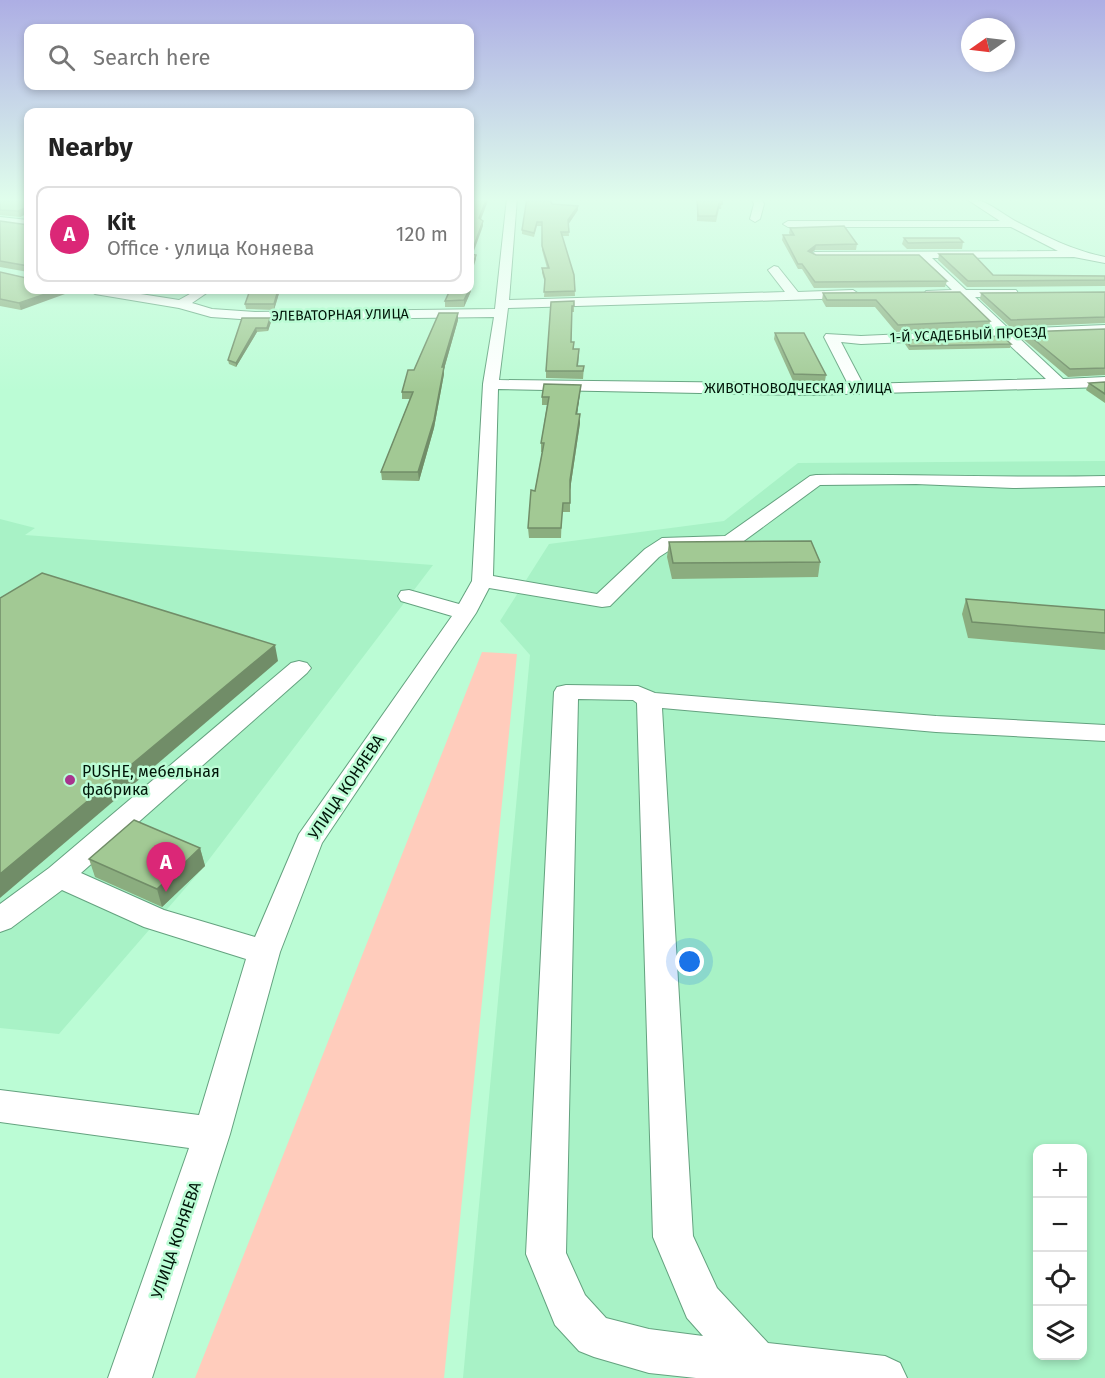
<!DOCTYPE html>
<meta charset="utf-8">
<style>
body{margin:0;font-family:"Fira Sans",sans-serif;background:#f2f2f2;color:#222}
.controls{position:absolute;right:18px;bottom:18px;display:grid;overflow:hidden;border-radius:12px;box-shadow:0 3px 9px #0003}
.controls button{width:54px;height:54px;display:grid;place-items:center;padding:0;border:0;border-bottom:2px solid #e0e0e0;background:#fff;color:#222;font:30px sans-serif}
.compass{position:absolute;left:961px;top:18px;width:54px;height:54px;border-radius:50%;background:#fff;box-shadow:0 3px 9px #0003;rotate:256deg}
.you{position:absolute;left:690px;top:962px;width:21px;height:21px;margin:-15px;border:4px solid #fff;border-radius:50%;background:#1a73e8;box-shadow:0 0 0 9px #1a73e833}
.badge{display:grid;place-items:center;width:39px;height:39px;border-radius:50%;background:#db2777;color:#fff;font-size:20px;font-weight:700}
.pin{position:absolute;translate:-50% -50px;filter:drop-shadow(0 2px 3px #0008)}
.pin::after{content:'';position:absolute;top:32px;width:21px;height:18px;background:inherit;clip-path:polygon(0 0,100% 0,50% 100%)}
.list{margin:0;padding:0;list-style:none}
h2{display:flex;justify-content:space-between;align-items:center;height:78px;margin:0;padding:0 24px;font-size:26px}
h2 small{font-size:20px;font-weight:400;color:#767676}
.list li{display:grid;grid-template-columns:39px 1fr auto;gap:18px;align-items:center;box-sizing:border-box;height:96px;margin:0 12px 12px;padding:0 12px;border:2px solid #e0e0e0;border-radius:12px}
.list b{display:block;font-size:22px;white-space:nowrap}
.list p{margin:0;font-size:20px;white-space:nowrap;color:#767676}
.list em{font-size:20px;font-style:normal;color:#767676}
.icon{flex:none;width:33px;height:33px;fill:none;stroke:currentColor;stroke-width:2;stroke-linecap:round;stroke-linejoin:round}
.map{position:relative;flex:none;width:1105px;height:1378px;overflow:hidden}
.search{position:absolute;background:#fff;box-shadow:0 3px 9px #0003;left:24px;top:24px;width:450px;height:66px;display:flex;align-items:center;gap:15px;box-sizing:border-box;padding:0 21px;border-radius:12px;color:#767676;font-size:22px}
.panel{position:absolute;background:#fff;box-shadow:0 3px 9px #0003;left:24px;top:108px;width:450px;height:186px;border-radius:12px}
.map>svg:first-child{display:block}
.built{fill:#a8f2c6;fill-rule:evenodd}
.green{fill:#ffccbc}
.lines{fill:none;stroke-linecap:round;stroke-linejoin:round}
.minor-casing{stroke:#64a27f;stroke-width:2}
.minor{fill:#fff;fill-rule:evenodd}
.wall{fill:#8bad7f}
.shaded-wall{fill:#718d68}
.building{fill:#a2c994;stroke:#718d68;stroke-width:1.5}
.poi-dot{fill:#a8348e;stroke:#bbfcd5;stroke-width:2}
.labels{text-anchor:middle;dominant-baseline:central;stroke-width:5;stroke-linejoin:round;paint-order:stroke}
.far-street-label{font-size:14px;fill:#001609;stroke:#bbfcd5}
.poi-label{font-size:16px;fill:#001609;stroke:#bbfcd5;text-anchor:start}
.street-label{font-size:16px;fill:#001609;stroke:#bbfcd5}
</style>
<div class="map">
<svg width="1105" height="1378" viewBox="0 0 1105 1378">
<rect width="100%" height="100%" fill="#bbfcd5"/>
<!-- built -->
<g class="built">
<path d="M1105,461v917h-642l67,-723 -30,-34 49,-77 175,-23 74,-58zM1038,1148h44v208h-44z"/>
<path d="M0,519l35,9 -10,7 408,30 -232,305 -142,164 -59,-6z"/>
</g>
<!-- green -->
<path class="green" d="M482,652l35,2 -73,724h-249z"/>
<g class="lines">
<defs>
<g id="minor">
<path d="M507,198h10l-8,102 276,-8 -17,-22 6,-4 4,1 20,25 55,-2 6,4 -6,4 -345,10 -9,72 349,4 -24,-47 2,-3 35,2 133,-6 -34,-33h-34l-2,-3 2,-3 26,-1 -33,-32h-104l-6,-3 6,-3 243,-1 -47,-24h-223l-5,-3 5,-3h212l-35,-23c21,0 36,16 54,25 30,15 53,27 86,34v6l-31,-6 -142,1 34,32h50l2,3 -2,3 -4,1h-37l34,32 96,-4v8l-87,4 45,42 42,-2v10l-299,8 -308,-6 -5,187 104,18 48,-45 17,-11 63,-2 85,-60 6,-1c96,-1 193,3 289,1v10l-92,2 -97,-4 -96,1 -83,61 -64,2 -14,9 -49,49 -8,1 -113,-19 -13,25 -154,230 -42,109 -50,182 -78,244h-44l81,-230 -189,-26v-32l199,25 47,-156 -102,-32 -82,-37 -51,38 -11,4v-28l49,-36 242,-205 8,-2 8,2 4,5 -4,5 -226,200 83,37 91,27 44,-103 153,-218 -51,-15 -3,-5 3,-5 8,-1 50,14 13,-23 11,-197 11,-67 -239,3 -44,-3 -32,-9 -84,-14 -6,-4h26l64,10 18,-10h14l-19,13 20,6 43,3 240,-3zM1002,338l44,41 -183,5 -22,-42 20,2z"/>
<path d="M751,198h10l3,6 -4,15 -5,3 -5,-3 4,-15z"/>
<path d="M0,217l28,3v6l-28,-3z"/>
<path d="M566,685l72,1 17,7 281,23 169,9v16l-169,-9 -274,-24 31,528 24,52 51,55 117,13 15,7 7,15h-211l-47,-5 -55,-16 -15,-6 -24,-26 -29,-71 28,-562 3,-5zM578,699l55,1 4,3 16,534 34,81 16,18 -54,-7 -43,-11 -21,-23 -19,-42z"/>
</g>
</defs>
<!-- minor casing -->
<use href="#minor" class="minor-casing"/>
<!-- minor -->
<use href="#minor" class="minor"/>
</g>
<!-- wall -->
<g class="wall">
<path d="M28,198v15l-8,4 -20,-2v-15z"/>
<path d="M697,198h25l-1,11h-2l-3,13 -19,-1z"/>
<path d="M552,204l26,2v4l-10,14 1,12h-7l12,39 1,21 -31,1 1,-14 -3,-10v-5h5l-5,-18v-24h-5l-3,11 -12,-3v-4z"/>
<path d="M0,221l28,4v65l-7,20 -21,-4v-34l26,6 2,-2v-4l-28,-5z"/>
<path d="M790,228l67,16 -1,6h-41l-4,3 5,2 131,26 -2,6 -131,1 -12,-19h-4l-16,-29 1,-5h7l-1,-2z"/>
<path d="M904,238l59,4 -1,7h-55l-5,-5z"/>
<path d="M939,254l54,21 112,1v10l-138,1 -29,-27z"/>
<path d="M250,290h30l-6,20 -28,-1 -1,-5z"/>
<path d="M471,291l-7,16h-19v-6z"/>
<path d="M960,292l30,29 -1,7 -93,4 -21,-25h-49l-4,-7 1,-7z"/>
<path d="M1105,292v31l-95,4 -30,-28 1,-6z"/>
<path d="M574,301v11h-2l-1,30 2,7 6,7 -1,10h6l-1,13 -37,-1v-7z"/>
<path d="M458,313v7l-14,49v5l-10,54 -15,53 -37,-1 -1,-8 29,-73h-8v-7l12,-22z"/>
<path d="M242,318h28l1,4 -3,9 -11,1 -21,35 -7,-3 -1,-4z"/>
<path d="M1105,329v46l-37,2 -45,-38 2,-7z"/>
<path d="M775,333l51,42 -1,6h-32l-19,-42z"/>
<path d="M906,340l105,4 -1,4 -101,2 -4,-6z"/>
<path d="M1105,382v21l-19,-13 3,-7z"/>
<path d="M581,385l-1,8 -3,21 3,9 -10,67v22h-8l-1,26h-32l-1,-10 14,-76h-1v-9l6,-38h-5v-8z"/>
<path d="M669,542l151,20 -2,15 -146,2 -5,-22z"/>
<path d="M966,599l139,11v40l-137,-12 -6,-24z"/>
<path d="M200,848l5,18 -43,41 -67,-30 -6,-18z"/>
</g>
<!-- shaded-wall -->
<g class="shaded-wall">
<path d="M487,198h2l-9,24 -1,-4z"/>
<path d="M578,206v4l-10,15v-5z"/>
<path d="M28,207v6l-8,4 -2,-6z"/>
<path d="M483,221v5l-12,33v-5z"/>
<path d="M816,245l-1,5 -8,6 1,-5z"/>
<path d="M476,255v4l-6,19v-5z"/>
<path d="M471,284v7l-7,16v-7l5,-10h1z"/>
<path d="M57,290h19l-55,20 -2,-7z"/>
<path d="M278,290h2l-6,20v-6z"/>
<path d="M458,313v7l-14,49v5l-10,54 -15,53 -1,-9 24,-105z"/>
<path d="M270,318l1,4 -3,9 -1,-3z"/>
<path d="M256,328l1,4 -21,35v-4z"/>
<path d="M581,385l-1,8 -4,30v-9z"/>
<path d="M580,414v9l-10,67v-10z"/>
<path d="M275,645l3,16 -278,237v-24z"/>
<path d="M200,848l5,18 -43,41 -5,-18z"/>
</g>
<!-- building -->
<g class="building">
<path d="M3,198h25v9l-10,4 -18,-1v-10z"/>
<path d="M470,198h17l-8,20 4,3 -12,33 5,1 -6,18z"/>
<path d="M527,198h23l2,6 26,2 -10,14 1,12h-8l13,43 1,16 -31,1 1,-13 -3,-11h7l-7,-22v-24h-5l-3,11 -12,-3z"/>
<path d="M697,198h25v6h-3l-3,12h-18z"/>
<path d="M0,221l28,4v65h29l-38,13 -19,-4v-27l26,6 2,-2v-10l-28,-5z"/>
<path d="M844,226l13,18 -41,1 -8,6 8,4h103l28,26 -132,1 -13,-18h-4l-15,-29h11l-4,-7z"/>
<path d="M904,238h55l4,4 -55,1z"/>
<path d="M939,254h34l20,21 112,1v4l-137,1z"/>
<path d="M250,290h28l-4,14h-29z"/>
<path d="M450,290h19l-5,10 -19,1z"/>
<path d="M960,292l30,29 -92,4 -22,-25h-49l-4,-7z"/>
<path d="M1105,292v25l-94,3 -30,-27z"/>
<path d="M574,301v5h-2l-1,36h3l-1,7h6l-2,17h7l-1,5h-37l5,-69z"/>
<path d="M439,313h19l-16,54h2l-10,53 -16,52h-37l32,-80h-11l6,-22h6z"/>
<path d="M242,318h28l-3,10h-11l-20,35 -8,-3z"/>
<path d="M1105,329v39l-35,1 -45,-37z"/>
<path d="M775,333h29l22,42 -32,-1z"/>
<path d="M1002,336l9,8 -101,2 -4,-6z"/>
<path d="M1105,382v12l-16,-11z"/>
<path d="M544,384l37,1 -5,29h4l-10,66v23h-7l-2,25h-33l3,-38 4,1 9,-48h-3l8,-46h-7z"/>
<path d="M811,541l9,21 -147,1 -4,-21z"/>
<path d="M42,573l233,72 -275,229v-276z"/>
<path d="M966,599l139,11v23l-133,-11z"/>
<path d="M134,820l66,28 -43,41 -68,-30z"/>
</g>
<!-- sky -->
<linearGradient id="sky" x2="0" y2="1"><stop stop-color="#adaee4"/><stop offset="0.51" stop-color="#e0feec"/><stop offset="1" stop-color="#e0feec" stop-opacity="0"/></linearGradient>
<rect width="1105" height="391" fill="url(#sky)"/>
<!-- markers -->
<circle class="poi-dot" cx="70" cy="780" r="6"/>
<g class="labels">
<!-- far-street labels -->
<g class="far-street-label">
<text transform="translate(340 315) rotate(-1)">ЭЛЕВАТОРНАЯ УЛИЦА</text>
<text transform="translate(968 335) rotate(-2)">1-Й УСАДЕБНЫЙ ПРОЕЗД</text>
<text x="798" y="388">ЖИВОТНОВОДЧЕСКАЯ УЛИЦА</text>
</g>
<!-- poi labels -->
<g class="poi-label">
<text x="82" y="771">PUSHE, мебельная<tspan x="82" dy="18">фабрика</tspan></text>
</g>
<!-- street labels -->
<g class="street-label">
<text transform="translate(346 787) rotate(-56)">УЛИЦА КОНЯЕВА</text>
<text transform="translate(176 1240) rotate(-71)">УЛИЦА КОНЯЕВА</text>
</g>
</g>
</svg>
<div class="controls">
<button>+</button>
<button>−</button>
<button><svg class="icon" aria-label="locate" viewBox="0 0 24 24"><circle cx="12" cy="12" r="6"/><path d="M12 2v4M12 18v4M2 12h4M18 12h4"/></svg></button>
<button><svg class="icon" aria-label="layers" viewBox="0 0 24 24"><path d="M12 4l9 5-9 5-9-5zM3 14l9 5 9-5"/></svg></button>
</div>
<svg class="compass" viewBox="-18 -18 36 36"><path d="M0-13l5 13h-10z" fill="#e53935"/><path d="M0 13l5-13h-10z" fill="#767676"/></svg>
<div class="you"></div>
<div class="pin badge" style="left:166px;top:892px">A</div>
<div class="search"><svg class="icon" aria-label="search" viewBox="0 0 24 24"><circle cx="10" cy="10" r="6"/><path d="M15 15l6 6"/></svg>Search here</div>
<section class="panel">
<h2>Nearby<small></small></h2>
<ul class="list">
<li><span class="badge">A</span><div><b>Kit</b><p>Office · улица Коняева</p></div><em>120 m</em></li>
</ul>
</section>
</div>
